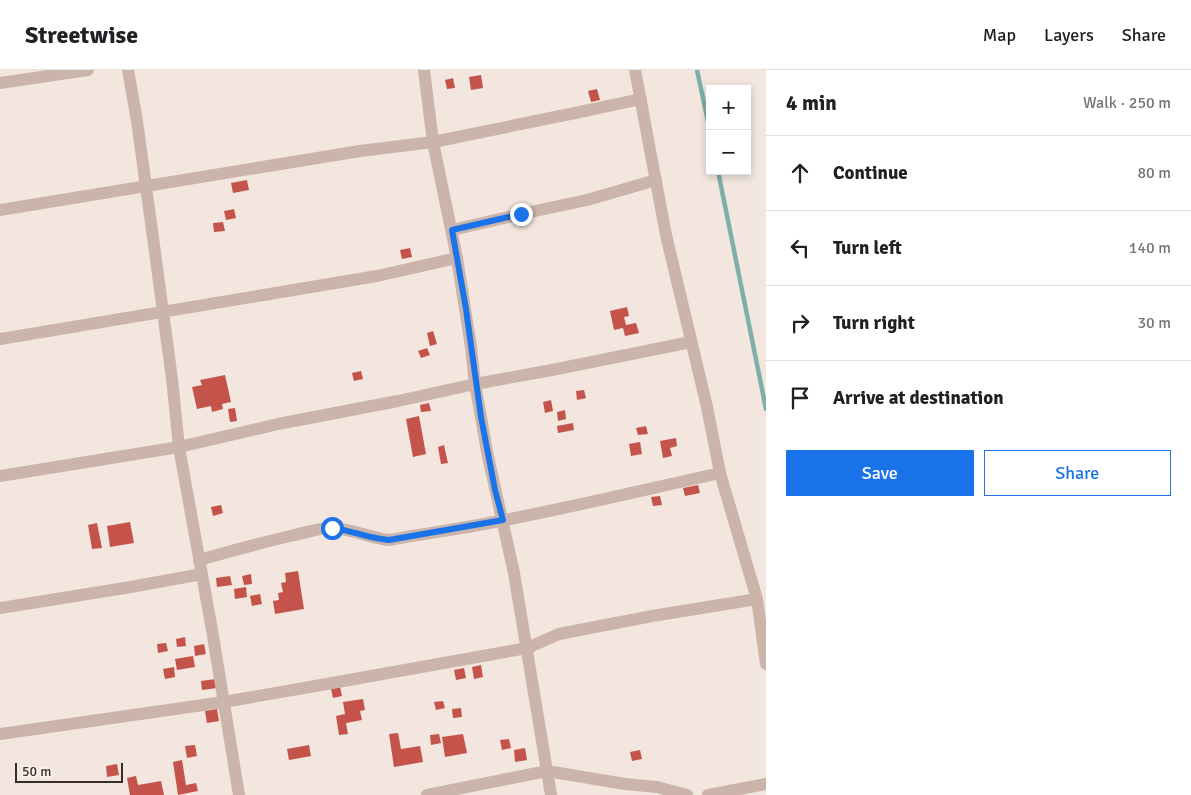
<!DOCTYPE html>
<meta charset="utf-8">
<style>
body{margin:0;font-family:Signika,sans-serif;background:#f6f6f6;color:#202124}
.controls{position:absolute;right:15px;top:15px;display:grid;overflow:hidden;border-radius:0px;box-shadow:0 2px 8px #0003}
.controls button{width:45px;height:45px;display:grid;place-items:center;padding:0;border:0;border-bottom:1px solid #e0e0e0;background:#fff;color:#202124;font:25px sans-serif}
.scale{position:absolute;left:15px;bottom:12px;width:108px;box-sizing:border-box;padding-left:5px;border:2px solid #382c2a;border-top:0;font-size:14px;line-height:18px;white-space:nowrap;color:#382c2a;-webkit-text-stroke:4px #faf1eb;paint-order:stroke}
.stop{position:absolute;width:15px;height:15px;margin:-11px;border:4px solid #1a73e8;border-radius:50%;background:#fff}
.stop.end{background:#1a73e8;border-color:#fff;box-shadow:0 1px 5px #0008}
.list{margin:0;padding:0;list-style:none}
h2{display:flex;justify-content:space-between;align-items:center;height:65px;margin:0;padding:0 20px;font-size:21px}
h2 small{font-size:16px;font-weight:400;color:#757577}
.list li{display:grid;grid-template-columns:32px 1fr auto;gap:15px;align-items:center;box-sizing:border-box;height:75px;padding:0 20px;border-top:1px solid #e0e0e0}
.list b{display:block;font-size:19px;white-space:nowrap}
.list em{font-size:16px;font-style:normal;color:#757577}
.actions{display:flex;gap:10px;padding:15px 20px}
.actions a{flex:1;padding:11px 0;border:1px solid #1a73e8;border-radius:0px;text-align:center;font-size:18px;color:#1a73e8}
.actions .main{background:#1a73e8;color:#fff}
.icon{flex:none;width:28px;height:28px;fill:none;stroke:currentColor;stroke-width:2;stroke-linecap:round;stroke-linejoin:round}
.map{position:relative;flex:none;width:766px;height:725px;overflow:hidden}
header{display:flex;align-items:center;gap:30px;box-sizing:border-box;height:70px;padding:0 25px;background:#fff;border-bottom:1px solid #e0e0e0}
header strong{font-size:24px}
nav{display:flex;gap:28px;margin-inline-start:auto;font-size:18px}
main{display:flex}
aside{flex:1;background:#fff}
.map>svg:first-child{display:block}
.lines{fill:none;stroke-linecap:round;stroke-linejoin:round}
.stream{stroke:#7eafa9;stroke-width:4.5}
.building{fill:#c4544b}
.minor{stroke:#cbb4aa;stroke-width:12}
.route{stroke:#1a73e8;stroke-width:6}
</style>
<header>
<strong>Streetwise</strong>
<nav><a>Map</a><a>Layers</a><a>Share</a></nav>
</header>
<main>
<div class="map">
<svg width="766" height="725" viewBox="0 0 766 725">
<rect width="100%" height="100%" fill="#f2e6de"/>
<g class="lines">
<!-- stream -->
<g class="stream">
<path d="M697,0l13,61"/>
<path d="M718,101l48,238"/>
</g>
</g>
<!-- building -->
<g class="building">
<path d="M481,5l2,13 -12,2 -2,-13z"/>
<path d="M453,8l2,10 -8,1 -2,-9z"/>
<path d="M597,19l3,11 -9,2 -3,-11z"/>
<path d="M247,110l2,10 -16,3 -2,-10z"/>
<path d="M234,139l2,9 -10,2 -2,-9z"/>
<path d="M223,152l2,9 -11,1 -1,-9z"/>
<path d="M410,178l2,9 -10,2 -2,-9z"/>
<path d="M627,237l2,9 -5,1 2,8 10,-2 3,10 -14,3 -2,-8 -9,2 -4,-19z"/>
<path d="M433,261l4,13 -7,2 -3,-13z"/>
<path d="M427,278l3,7 -9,3 -3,-7z"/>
<path d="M361,301l2,8 -9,2 -2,-8z"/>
<path d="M225,305l6,27 -9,2 1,5 -11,3 -1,-6 -14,3 -5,-22 10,-2 -2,-5z"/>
<path d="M584,320l2,8 -9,2 -1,-9z"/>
<path d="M551,330l2,11 -8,2 -2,-11z"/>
<path d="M429,333l2,8 -10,1 -1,-7z"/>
<path d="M235,338l2,13 -7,1 -2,-13z"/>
<path d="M565,340l1,9 -8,2 -1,-9z"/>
<path d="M419,346l7,38 -13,3 -7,-38z"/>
<path d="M573,353l1,7 -16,3 -1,-7z"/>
<path d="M646,356l2,8 -10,1 -2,-7z"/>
<path d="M676,368l1,8 -7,2 2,8 -9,2 -3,-17z"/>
<path d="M640,372l2,12 -11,2 -2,-12z"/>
<path d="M444,375l4,18 -7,1 -3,-17z"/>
<path d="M698,415l2,8 -15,3 -2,-8z"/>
<path d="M660,426l2,9 -9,1 -2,-9z"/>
<path d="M221,435l2,8 -10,3 -2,-9z"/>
<path d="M130,452l4,21 -24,4 -3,-21z"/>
<path d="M97,453l5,25 -10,1 -4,-24z"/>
<path d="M298,501l6,38 -29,5 -2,-13 6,-1 -1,-7 5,-1 -2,-9 5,-1 -1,-9z"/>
<path d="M251,504l1,10 -8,1 -2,-9z"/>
<path d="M230,506l2,9 -15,2 -1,-9z"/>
<path d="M246,517l1,10 -12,2 -1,-10z"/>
<path d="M260,524l2,10 -10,2 -2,-10z"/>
<path d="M185,567l1,9 -9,1 -1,-8z"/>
<path d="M166,573l2,8 -10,2 -1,-9z"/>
<path d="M204,574l2,10 -11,2 -1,-10z"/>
<path d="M193,586l2,11 -18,3 -2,-11z"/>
<path d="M481,595l2,12 -9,2 -2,-12z"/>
<path d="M174,597l1,10 -10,2 -2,-10z"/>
<path d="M464,598l2,10 -10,2 -2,-10z"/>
<path d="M216,609l1,9 -15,2 -1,-9z"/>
<path d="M340,617l2,9 -9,2 -2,-9z"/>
<path d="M363,629l2,11 -5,1 2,9 -16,3 2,11 -9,1 -3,-19 9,-2 -2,-12z"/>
<path d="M443,631l2,7 -9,2 -2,-8z"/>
<path d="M461,638l1,9 -9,1 -1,-9z"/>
<path d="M217,639l2,12 -12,2 -2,-12z"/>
<path d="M398,663l3,16 19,-3 3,16 -29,5 -5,-33z"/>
<path d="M439,664l2,9 -10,2 -1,-10z"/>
<path d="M463,664l4,19 -22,4 -3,-20z"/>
<path d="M509,669l2,9 -9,2 -2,-10z"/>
<path d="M195,675l2,11 -10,2 -2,-12z"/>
<path d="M309,675l2,11 -22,4 -2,-11z"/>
<path d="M525,678l2,12 -12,2 -1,-12z"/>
<path d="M640,680l2,9 -10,2 -2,-9z"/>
<path d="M182,690l4,25 10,-2 2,8 -20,4 -5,-33z"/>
<path d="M117,694l2,11 -12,2 -1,-11z"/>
<path d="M136,706l2,9 23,-4 3,14h-34l-3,-17z"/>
</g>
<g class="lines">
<!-- minor -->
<g class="minor">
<path d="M128,0l9,51 17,124 18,134 7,68 33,183 27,165"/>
<path d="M424,0l9,72 24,116 14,89 4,37 6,33 6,35 27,121 37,222"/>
<path d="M635,0l31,165 41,172 13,66 37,126 9,65"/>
<path d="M0,13l88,-13"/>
<path d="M0,140l360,-59 73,-9 142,-29 66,-14"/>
<path d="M452,160l69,-16 66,-14 69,-20"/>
<path d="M0,269l377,-63 80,-18"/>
<path d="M0,406l179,-29 99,-23 120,-23 77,-17 77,-14 139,-28"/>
<path d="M199,490c32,-9 64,-18 96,-25 13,-3 26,-8 38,-7 19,1 37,10 56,12 39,-7 77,-12 116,-20 72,-14 143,-31 215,-47"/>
<path d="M0,538l131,-21 71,-13"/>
<path d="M0,664l224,-32 97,-17 206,-37 32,-14 93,-18 105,-17"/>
<path d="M427,725l120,-24 78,13 32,3 30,8"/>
<path d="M708,725l58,-11"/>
</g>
</g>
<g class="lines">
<!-- route -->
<path class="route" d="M332,458c19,2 37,11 57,12l114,-20 -8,-30 -14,-73 -15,-108 -14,-79 69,-16"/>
</g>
</svg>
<div class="controls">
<button>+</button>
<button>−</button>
</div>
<div class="scale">50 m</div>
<div class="stop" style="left:332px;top:458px"></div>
<div class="stop end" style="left:521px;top:144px"></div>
</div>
<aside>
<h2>4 min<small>Walk · 250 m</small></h2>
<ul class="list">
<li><svg class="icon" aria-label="ahead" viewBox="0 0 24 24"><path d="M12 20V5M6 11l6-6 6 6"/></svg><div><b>Continue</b></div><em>80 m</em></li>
<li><svg class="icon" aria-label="left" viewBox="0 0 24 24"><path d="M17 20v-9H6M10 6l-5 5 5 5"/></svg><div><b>Turn left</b></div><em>140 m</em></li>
<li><svg class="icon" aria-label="right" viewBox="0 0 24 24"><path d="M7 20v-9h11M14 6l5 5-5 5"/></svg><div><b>Turn right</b></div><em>30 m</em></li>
<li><svg class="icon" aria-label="arrive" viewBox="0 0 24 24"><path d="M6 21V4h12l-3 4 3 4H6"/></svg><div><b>Arrive at destination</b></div></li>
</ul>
<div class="actions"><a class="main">Save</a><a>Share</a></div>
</aside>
</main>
